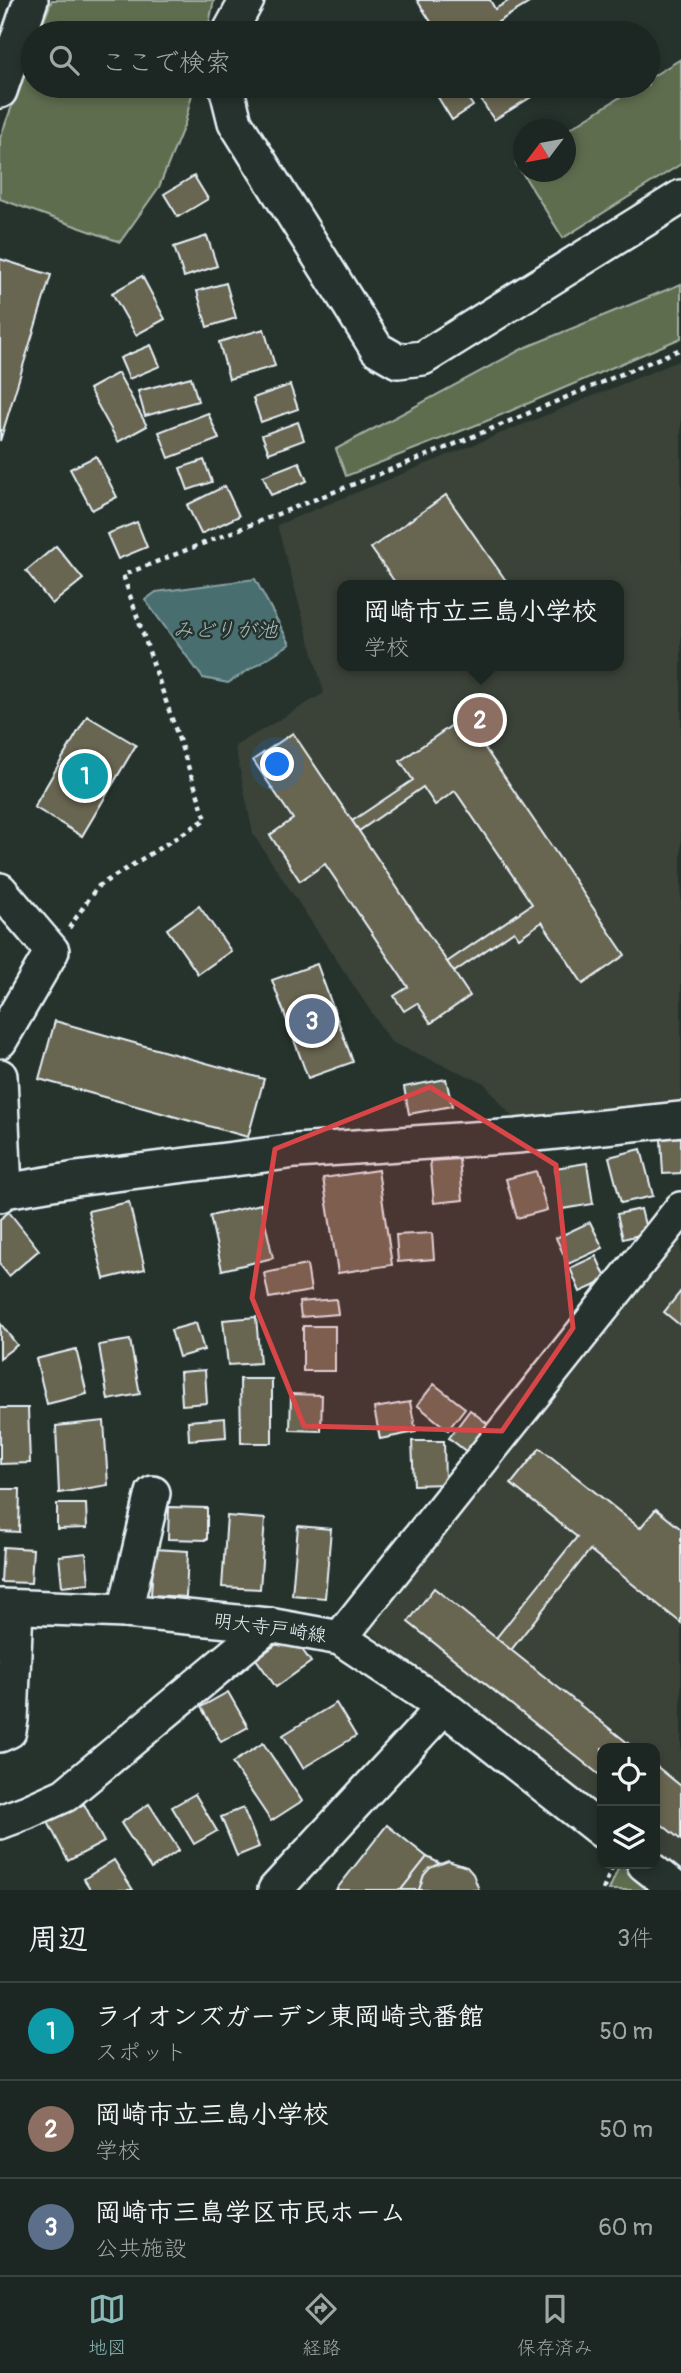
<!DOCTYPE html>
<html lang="ja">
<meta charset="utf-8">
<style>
body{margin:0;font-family:Pangolin,"Klee One",sans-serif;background:#252e2a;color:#f1f3f6}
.controls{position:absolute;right:21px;bottom:21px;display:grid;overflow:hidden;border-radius:14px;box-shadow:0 4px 10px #0003}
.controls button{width:63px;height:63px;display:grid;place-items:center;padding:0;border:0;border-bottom:2px solid #3a4340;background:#1c2622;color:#f1f3f6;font:35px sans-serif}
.compass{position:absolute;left:513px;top:119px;width:63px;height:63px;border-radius:50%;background:#1c2622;box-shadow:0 4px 10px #0003;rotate:238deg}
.you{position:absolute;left:278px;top:765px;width:24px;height:24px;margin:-18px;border:5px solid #fff;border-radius:50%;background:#1a73e8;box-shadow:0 0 0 10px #1a73e833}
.badge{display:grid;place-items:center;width:46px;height:46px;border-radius:50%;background:#8bbbb9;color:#fff;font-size:23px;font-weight:700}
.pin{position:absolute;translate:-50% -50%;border:4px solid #fff;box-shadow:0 2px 7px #0006}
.popup{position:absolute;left:337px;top:580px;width:287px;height:91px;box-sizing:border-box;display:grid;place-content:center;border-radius:14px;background:#1c2622;filter:drop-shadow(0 2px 5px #0005);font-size:23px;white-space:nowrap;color:#a0a5a5}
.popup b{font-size:26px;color:#f1f3f6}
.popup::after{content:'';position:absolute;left:50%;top:100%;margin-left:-14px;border:14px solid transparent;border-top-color:#1c2622}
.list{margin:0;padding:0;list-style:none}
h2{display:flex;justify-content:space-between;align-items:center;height:91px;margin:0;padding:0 28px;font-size:30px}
h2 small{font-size:23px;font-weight:400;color:#a0a5a5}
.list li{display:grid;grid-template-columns:46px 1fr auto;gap:21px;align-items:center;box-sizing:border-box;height:98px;padding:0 28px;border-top:2px solid #3a4340}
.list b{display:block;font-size:26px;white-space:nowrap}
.list p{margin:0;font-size:23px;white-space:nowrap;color:#a0a5a5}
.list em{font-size:23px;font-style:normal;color:#a0a5a5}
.icon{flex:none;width:38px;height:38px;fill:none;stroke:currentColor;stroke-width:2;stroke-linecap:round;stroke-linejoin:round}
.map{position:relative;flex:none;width:681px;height:1890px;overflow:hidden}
.search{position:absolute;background:#1c2622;box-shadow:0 4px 10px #0003;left:21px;right:21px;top:21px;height:77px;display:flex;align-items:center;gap:18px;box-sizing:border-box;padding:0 24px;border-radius:38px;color:#a0a5a5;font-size:26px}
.sheet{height:385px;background:#1c2622}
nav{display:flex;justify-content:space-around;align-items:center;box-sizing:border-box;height:98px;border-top:2px solid #3a4340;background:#1c2622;font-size:19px;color:#a0a5a5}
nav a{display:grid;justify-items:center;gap:4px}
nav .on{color:#8bbbb9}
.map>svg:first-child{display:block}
.built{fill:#3a4238;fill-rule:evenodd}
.green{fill:#5f6d4f;stroke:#a4afa4;stroke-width:2}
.water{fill:#4a6e6f;stroke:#89a2a6;stroke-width:2}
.building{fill:#676551;stroke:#e8f1f8;stroke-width:2}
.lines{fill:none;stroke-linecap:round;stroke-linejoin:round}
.minor-casing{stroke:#e8f1f8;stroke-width:38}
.path{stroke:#e8f1f8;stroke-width:4.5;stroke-dasharray:5 5;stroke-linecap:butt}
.minor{stroke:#26332d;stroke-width:33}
.marked{fill:#d94647;fill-opacity:0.2;stroke:#d94647;stroke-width:5;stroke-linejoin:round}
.labels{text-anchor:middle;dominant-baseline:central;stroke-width:5;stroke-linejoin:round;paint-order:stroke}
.street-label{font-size:19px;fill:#e8f1f8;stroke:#26332d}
.water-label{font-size:21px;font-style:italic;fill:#a9bdc1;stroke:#26332d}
</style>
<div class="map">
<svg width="681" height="1890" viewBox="0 0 681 1890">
<rect width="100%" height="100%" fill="#26332d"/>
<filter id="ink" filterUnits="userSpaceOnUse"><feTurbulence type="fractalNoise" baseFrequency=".0143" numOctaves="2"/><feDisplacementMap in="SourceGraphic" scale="14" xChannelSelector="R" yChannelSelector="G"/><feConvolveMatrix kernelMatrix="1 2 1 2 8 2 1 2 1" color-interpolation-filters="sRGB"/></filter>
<g filter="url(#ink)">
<!-- built -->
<g class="built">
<path d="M681,360v743l-164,20 -33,-40 -93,-41 -138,-208 -18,-88 89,-53 -47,-168zM342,585h276v81h-276z"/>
<path d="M681,1235v643l-26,-20v-110h-53v68l-238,-188z"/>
</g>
<!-- green -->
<g class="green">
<path d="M52,0h162l-7,33h-168z"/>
<path d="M33,50v36h161l-9,37 -26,64 -39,55 -120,-43v-61z"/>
<path d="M681,59v105l-118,74 -47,-75 7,-5 1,14h42v-41l72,-45h10v-7z"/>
<path d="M681,284v54l-192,82 -143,56 -10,-27 188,-101z"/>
<path d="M620,1864h9l38,26h-58z"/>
</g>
<!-- water -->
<path class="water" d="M255,579l35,65 -62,39 -25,-5 -58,-78 11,-8z"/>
<!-- building -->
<g class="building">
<path d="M417,0h73l5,9 15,-9h24l-54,33h-42z"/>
<path d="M431,86h29l13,20 -21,14z"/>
<path d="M472,86h69l3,3 -50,31z"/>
<path d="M194,176l14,23 -30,18 -14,-23z"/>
<path d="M207,236l10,30 -33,11 -10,-30z"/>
<path d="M0,259l51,16 -51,166z"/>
<path d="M142,276l23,43 -29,16 -24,-42z"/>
<path d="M226,283l10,35 -29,9 -10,-36z"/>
<path d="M264,329l11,37 -46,13 -10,-37z"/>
<path d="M151,345l9,21 -31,13 -9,-21z"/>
<path d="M118,373l29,53 -29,16 -29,-53z"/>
<path d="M191,377l7,24 -53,15 -7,-25z"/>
<path d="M290,385l8,24 -37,13 -8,-24z"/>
<path d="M208,413l11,26 -50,19 -10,-26z"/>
<path d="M298,422l6,18 -35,13 -7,-18z"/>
<path d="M96,456l21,41 -25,13 -22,-41z"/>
<path d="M204,460l8,22 -24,8 -8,-22z"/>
<path d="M299,462l8,19 -36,14 -8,-19z"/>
<path d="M225,486l14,30 -38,18 -14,-29z"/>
<path d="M446,495l63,90h-112l-26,-37z"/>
<path d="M137,522l10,25 -29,12 -11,-25z"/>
<path d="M56,546l27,33 -31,25 -26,-33z"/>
<path d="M87,716l49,29 -54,91 -48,-29z"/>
<path d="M464,717l161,238 -42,29 -41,-62 -23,16 -5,-7 -60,41 -7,-10 85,-58 -77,-113 -20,14 -12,-18 -64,44 -7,-10 61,-41 -13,-19z"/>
<path d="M293,733l177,263 -39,27 -14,-20 -13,8 -10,-15 14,-9 -83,-123 -25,17 -30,-46 23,-16 -40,-59z"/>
<path d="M199,906l32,45 -33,23 -31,-45z"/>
<path d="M317,964l36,98 -45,16 -36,-98z"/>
<path d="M55,1021l209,58 -16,58 -209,-58z"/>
<path d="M446,1079l6,27 -43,8 -5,-27z"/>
<path d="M681,1137v36l-18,1 -2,-35z"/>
<path d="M641,1149l12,47 -32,7 -12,-46z"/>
<path d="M459,1159l4,41 -29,3 -4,-42z"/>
<path d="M587,1163l6,41 -31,5 -7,-41z"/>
<path d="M378,1170l14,95 -54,8 -15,-95z"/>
<path d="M536,1171l11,39 -30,8 -11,-39z"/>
<path d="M129,1202l16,67 -41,10 -16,-68z"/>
<path d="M261,1204l12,54 -51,12 -12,-54z"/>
<path d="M641,1209l6,24 -24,6 -6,-25z"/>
<path d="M9,1212l30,38 -30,26 -9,-11v-46z"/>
<path d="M590,1222l13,26 -35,16 -12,-26z"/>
<path d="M432,1233l2,26 -36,3 -2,-27z"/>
<path d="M596,1256l11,24 -27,12 -10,-24z"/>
<path d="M307,1265l4,26 -42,7 -5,-25z"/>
<path d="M681,1291v35l-17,-14z"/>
<path d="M336,1299l2,15 -37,3 -2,-15z"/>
<path d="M256,1317l4,46 -32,2 -5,-45z"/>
<path d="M0,1323l17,22 -17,13z"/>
<path d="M196,1323l8,27 -25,7 -8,-27z"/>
<rect x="303" y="1326" width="32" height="45"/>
<path d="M130,1340l10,54 -32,6 -9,-55z"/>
<path d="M76,1349l11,45 -40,10 -11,-45z"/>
<path d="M205,1370l2,33 -25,2 -2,-33z"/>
<path d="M240,1379h32v64h-31z"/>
<path d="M434,1384l31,24 -17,22 -31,-25z"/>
<path d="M291,1394l31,1 -1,36 -31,-1z"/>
<path d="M410,1402l6,30 -36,7 -6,-31z"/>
<path d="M0,1408h28l2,55 -30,1z"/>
<path d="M470,1410l23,18 -21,28 -23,-18z"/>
<path d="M225,1418l1,19 -37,3 -1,-19z"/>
<path d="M104,1421l4,64 -49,8 -3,-67z"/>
<path d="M412,1441h32l1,43 -31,1z"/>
<path d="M540,1448l100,80 16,-19 25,20v94l-91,-73 -79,100 -15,-12 81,-101 -66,-53z"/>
<path d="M0,1489h20l-1,43 -19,-1z"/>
<path d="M57,1504h29l1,24 -30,1z"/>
<path d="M169,1507l38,1v32l-39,-1z"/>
<path d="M227,1516l38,3 -5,70 -38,-2z"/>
<path d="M298,1526l33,3 -6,69 -33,-3z"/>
<path d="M3,1547l30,2 -2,34 -30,-1z"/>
<path d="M154,1549l34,2 -2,46 -35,-2z"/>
<path d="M86,1553l3,30 -27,3 -3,-30z"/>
<path d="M434,1588l62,50 138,110h-32v29l-194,-155z"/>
<path d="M291,1634l20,28 -35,25 -20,-28z"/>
<path d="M228,1692l20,35 -27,15 -20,-35z"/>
<path d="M336,1703l20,33 -53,32 -20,-33z"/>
<path d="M263,1743l39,58 -31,20 -39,-58z"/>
<path d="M655,1765l26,21v54l-26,-21z"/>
<path d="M195,1794l22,37 -23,13 -22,-37z"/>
<path d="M84,1804l20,38 -36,19 -20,-39z"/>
<path d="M149,1804l30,46 -28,19 -30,-46z"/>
<path d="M243,1808l16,39 -22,9 -16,-39z"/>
<path d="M387,1825l40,32 -26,33h-65z"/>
<path d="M427,1857l12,6 -15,12 -5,15h-18z"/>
<path d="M114,1860l19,30h-42l-7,-11z"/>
<path d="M448,1861l19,6 6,7 6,16h-60l5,-15 6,-7z"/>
</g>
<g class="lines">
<defs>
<g id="minor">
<path d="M229,33l18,-33"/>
<path d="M226,86l9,36 142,227 21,12 25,-3 258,-161"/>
<path d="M0,91l31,-91"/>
<path d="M0,890l52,61 -52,90"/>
<path d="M0,1076l5,115"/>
<path d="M0,1195l5,-4 71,-12 220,-28 221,-15 164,-17"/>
<path d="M0,1606l125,5 144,14 71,13 104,69 158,124"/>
<path d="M125,1611l28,-118"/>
<path d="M340,1638l341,-429"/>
<path d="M0,1735l9,-4 2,-12 5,-111"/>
<path d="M0,1822l27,-10 38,-17 204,-170"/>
<path d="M644,1864l33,26"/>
<path d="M275,1890l169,-183"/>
</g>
</defs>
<!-- minor casing -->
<use href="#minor" class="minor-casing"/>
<!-- path -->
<g class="path">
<path d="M69,928l28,-41 109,-68 -83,-244 325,-128 233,-98"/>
<path d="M603,1890l10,-25"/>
</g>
<!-- minor -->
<use href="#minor" class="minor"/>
</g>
</g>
<!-- marked area -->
<path class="marked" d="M430,1087l126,78 17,163 -71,103 -198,-5 -52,-128 23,-149z"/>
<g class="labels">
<!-- street labels -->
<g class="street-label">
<text transform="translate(270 1628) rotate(8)">明大寺戸崎線</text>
</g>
<!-- water labels -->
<g class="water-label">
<text x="225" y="630">みどりが池</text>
</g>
</g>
</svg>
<div class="controls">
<button><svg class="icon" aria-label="locate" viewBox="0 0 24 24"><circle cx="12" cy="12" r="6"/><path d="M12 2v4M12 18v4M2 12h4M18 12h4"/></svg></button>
<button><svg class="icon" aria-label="layers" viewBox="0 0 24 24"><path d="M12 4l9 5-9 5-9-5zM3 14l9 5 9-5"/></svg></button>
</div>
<svg class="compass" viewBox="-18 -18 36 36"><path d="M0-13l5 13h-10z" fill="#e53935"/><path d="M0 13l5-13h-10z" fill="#a0a5a5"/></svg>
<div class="you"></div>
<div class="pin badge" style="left:85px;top:776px;background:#0f9aa8">1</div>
<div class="pin badge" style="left:480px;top:720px;background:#8d6e63">2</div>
<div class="popup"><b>岡崎市立三島小学校</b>学校</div>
<div class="pin badge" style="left:312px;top:1021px;background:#5c6f8a">3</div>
<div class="search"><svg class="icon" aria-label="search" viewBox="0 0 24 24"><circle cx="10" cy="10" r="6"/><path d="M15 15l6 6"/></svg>ここで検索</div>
</div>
<section class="sheet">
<h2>周辺<small>3件</small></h2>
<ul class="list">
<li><span class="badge" style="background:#0f9aa8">1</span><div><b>ライオンズガーデン東岡崎弐番館</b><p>スポット</p></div><em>50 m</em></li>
<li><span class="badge" style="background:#8d6e63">2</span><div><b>岡崎市立三島小学校</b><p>学校</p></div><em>50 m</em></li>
<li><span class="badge" style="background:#5c6f8a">3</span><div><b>岡崎市三島学区市民ホーム</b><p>公共施設</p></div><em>60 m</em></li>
</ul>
</section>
<nav>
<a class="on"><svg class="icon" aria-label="map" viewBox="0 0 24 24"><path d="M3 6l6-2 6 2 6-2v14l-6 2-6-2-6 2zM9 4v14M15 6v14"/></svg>地図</a>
<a><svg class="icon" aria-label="directions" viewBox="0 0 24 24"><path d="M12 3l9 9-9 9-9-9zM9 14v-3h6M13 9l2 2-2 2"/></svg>経路</a>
<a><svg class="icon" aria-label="saved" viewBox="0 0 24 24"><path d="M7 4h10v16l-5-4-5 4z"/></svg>保存済み</a>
</nav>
